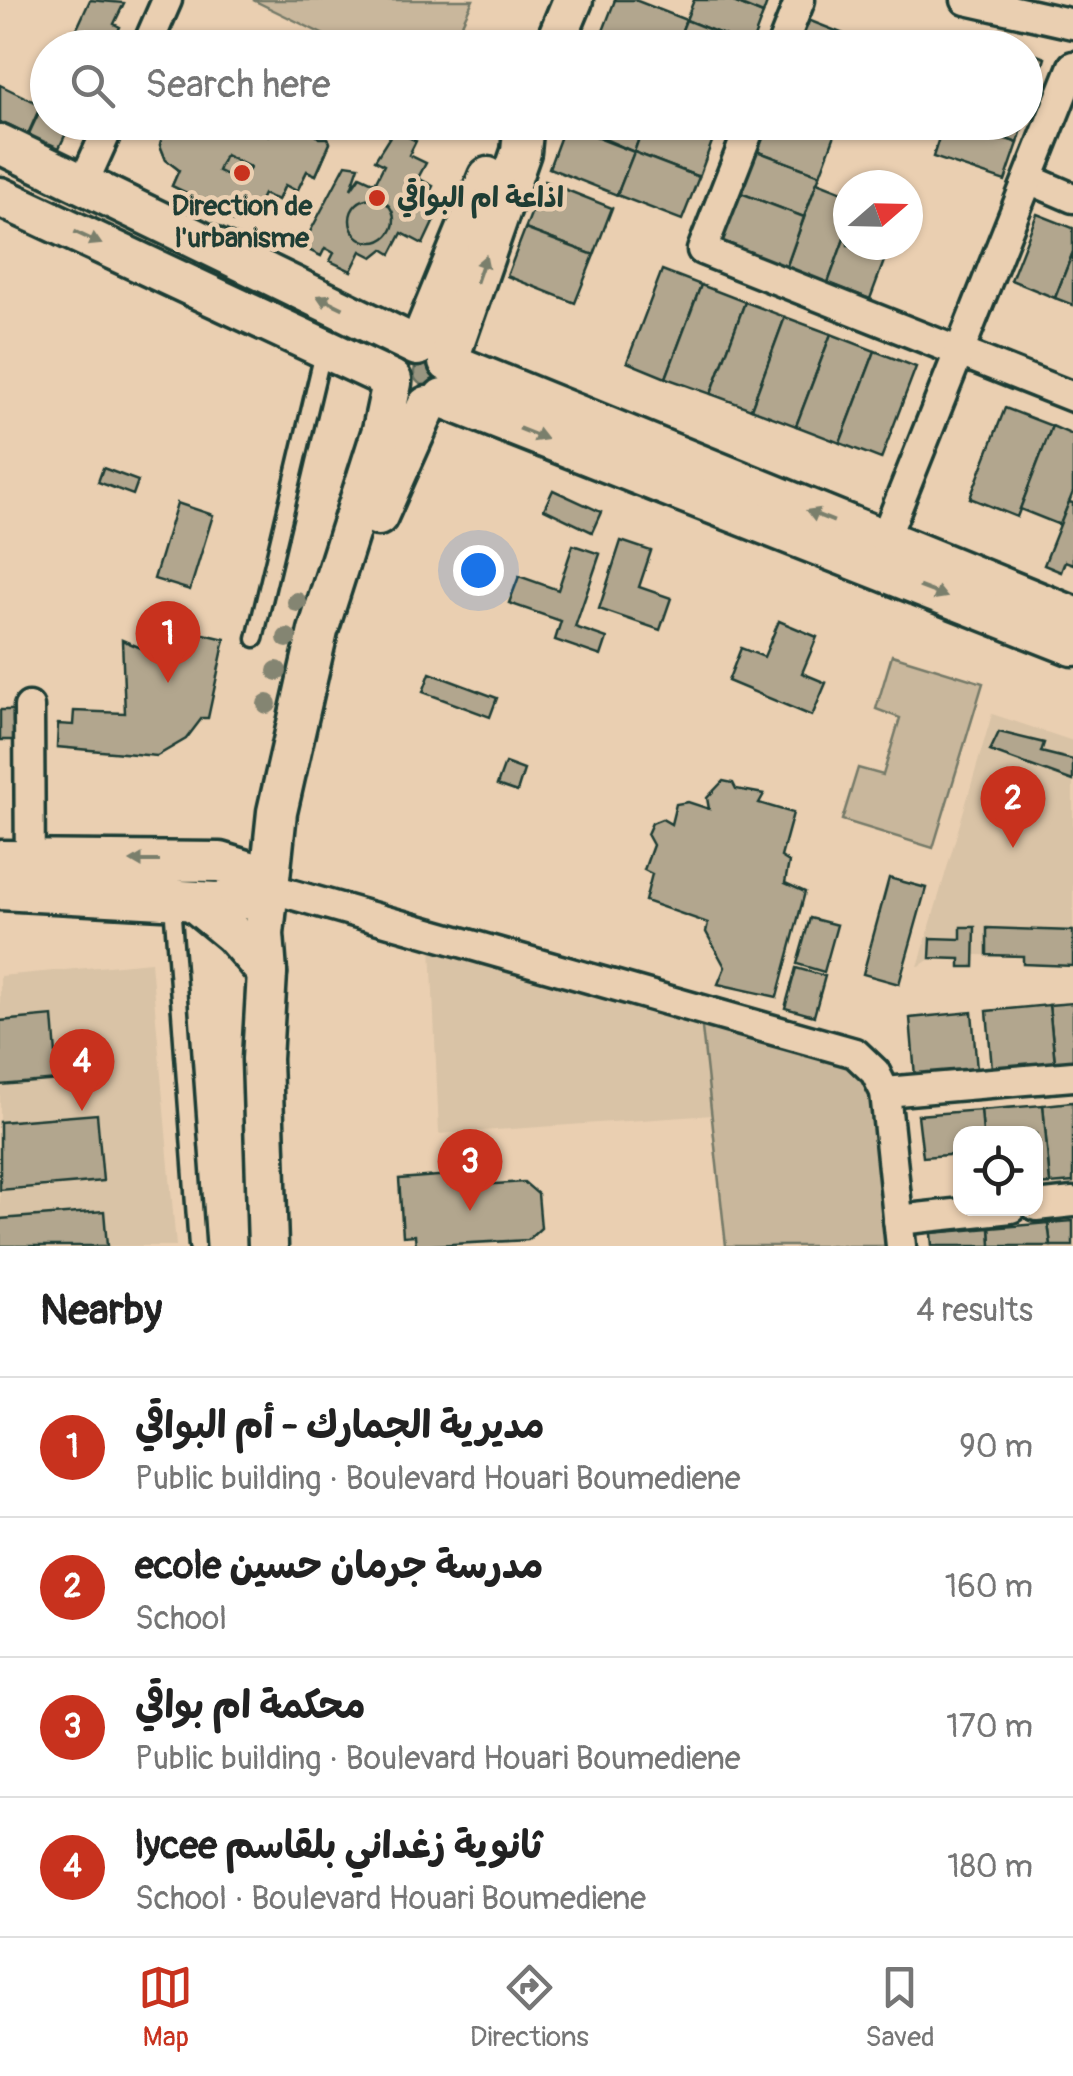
<!DOCTYPE html>
<meta charset="utf-8">
<style>
body{margin:0;font-family:Pangolin,"Playpen Sans Arabic",sans-serif;background:#f6f6f6;color:#222}
.controls{position:absolute;right:30px;bottom:30px;display:grid;overflow:hidden;border-radius:20px;box-shadow:0 2px 8px #0004}
.controls button{width:90px;height:90px;display:grid;place-items:center;padding:0;border:0;border-bottom:2px solid #e0e0e0;background:#fff;color:#222;font:50px sans-serif}
.compass{position:absolute;left:833px;top:170px;width:90px;height:90px;border-radius:50%;background:#fff;box-shadow:0 2px 8px #0004;rotate:70deg}
.you{position:absolute;left:478px;top:570px;width:35px;height:35px;margin:-25px;border:8px solid #fff;border-radius:50%;background:#1a73e8;box-shadow:0 0 0 15px #1a73e833}
.badge{display:grid;place-items:center;width:65px;height:65px;border-radius:50%;background:#c8321e;color:#fff;font-size:32px;font-weight:700}
.pin{position:absolute;translate:-50% -82px;filter:drop-shadow(0 2px 5px #0008)}
.pin::after{content:'';position:absolute;top:52px;width:35px;height:30px;background:inherit;clip-path:polygon(0 0,100% 0,50% 100%)}
.list{margin:0;padding:0;list-style:none}
h2{display:flex;justify-content:space-between;align-items:center;height:130px;margin:0;padding:0 40px;font-size:42px}
h2 small{font-size:32px;font-weight:400;color:#767676}
.list li{display:grid;grid-template-columns:65px 1fr auto;gap:30px;align-items:center;box-sizing:border-box;height:140px;padding:0 40px;border-top:2px solid #e0e0e0}
.list b{display:block;font-size:38px;white-space:nowrap}
.list p{margin:0;font-size:32px;white-space:nowrap;color:#767676}
.list em{font-size:32px;font-style:normal;color:#767676}
.icon{flex:none;width:55px;height:55px;fill:none;stroke:currentColor;stroke-width:2;stroke-linecap:round;stroke-linejoin:round}
.map{position:relative;flex:none;width:1073px;height:1246px;overflow:hidden}
.search{position:absolute;background:#fff;box-shadow:0 2px 8px #0004;left:30px;right:30px;top:30px;height:110px;display:flex;align-items:center;gap:25px;box-sizing:border-box;padding:0 35px;border-radius:55px;color:#767676;font-size:38px}
.sheet{height:690px;background:#fff}
nav{display:flex;justify-content:space-around;align-items:center;box-sizing:border-box;height:140px;border-top:2px solid #e0e0e0;background:#fff;font-size:28px;color:#767676}
nav a{display:grid;justify-items:center;gap:5px}
nav .on{color:#c8321e}
.map>svg:first-child{display:block}
.built{fill:#d9c3a6}
.green{fill:#c9b79c;stroke:#747a68;stroke-width:2.5}
.water{fill:#999580;stroke:#687262;stroke-width:2.5}
.building{fill:#b2a68e;stroke:#1f3d34;stroke-width:2.5;fill-rule:evenodd}
.lines{fill:none;stroke-linecap:round;stroke-linejoin:round}
.lane-casing{stroke:#1f3d34;stroke-width:21}
.street-casing{stroke:#1f3d34;stroke-width:35}
.secondary-casing{stroke:#1f3d34;stroke-width:45}
.lane{stroke:#eacfb1;stroke-width:14}
.street{stroke:#eacfb1;stroke-width:28}
.secondary{stroke:#eacfb1;stroke-width:38}
.tree{fill:#848572}
.oneway{fill:#7a7f6c}
.poi-dot{fill:#c8321e;stroke:#eacfb1;stroke-width:4}
.labels{text-anchor:middle;dominant-baseline:central;stroke-width:9;stroke-linejoin:round;paint-order:stroke}
.poi-label{font-size:28px;font-weight:bold;fill:#1f3d34;stroke:#eacfb1;text-anchor:start}
</style>
<div class="map">
<svg width="1073" height="1246" viewBox="0 0 1073 1246">
<rect width="100%" height="100%" fill="#eacfb1"/>
<filter id="ink" filterUnits="userSpaceOnUse"><feTurbulence type="fractalNoise" baseFrequency=".01" numOctaves="2"/><feDisplacementMap in="SourceGraphic" scale="20" xChannelSelector="R" yChannelSelector="G"/><feConvolveMatrix kernelMatrix="1 2 1 2 8 2 1 2 1" color-interpolation-filters="sRGB"/></filter>
<g filter="url(#ink)">
<!-- built -->
<g class="built">
<path d="M992,714l81,27v225l-50,-2 -1,-8 -48,-1v12h-14l-1,-8h-29l-12,8z"/>
<path d="M431,945l270,74 12,96 -274,19z"/>
<path d="M151,962l25,284h-176v-270z"/>
</g>
<!-- green -->
<g class="green">
<path d="M253,0h220l-22,47h-102z"/>
<path d="M892,655l91,28 -50,165 -91,-28 16,-52 25,7 17,-57 -24,-9z"/>
<path d="M701,1019l133,36 51,37 16,154h-175z"/>
</g>
<!-- water -->
<circle class="water" cx="427" cy="373" r="13"/>
<!-- building -->
<g class="building">
<path d="M90,0l34,3 -10,21 6,3 -10,21h-42z"/>
<path d="M615,0h20l51,20 -11,28h-31l-41,-17z"/>
<path d="M694,0h35l34,14 -12,32 -65,-26z"/>
<path d="M729,0h39l-5,14z"/>
<path d="M803,18l56,22 -3,8h-64z"/>
<path d="M686,20l65,26 -1,2h-75z"/>
<path d="M603,31l41,17h-48z"/>
<path d="M973,34l41,14h-45z"/>
<path d="M1026,51l19,7 -13,42 -6,-2z"/>
<path d="M0,85l41,20 -13,29 -23,-11 -5,4z"/>
<path d="M48,93v29l23,1 -12,25 -9,-4 -3,6 -21,-10z"/>
<circle cx="199" cy="142" r="22"/>
<path d="M157,122h97l-2,6 16,7 6,-13 22,1 8,9 6,-3 9,9h9l2,5 -14,32 -9,-4 -10,20 -12,-6 -7,15 -15,-6 -8,17 -14,-7 -8,17 -30,-21 -7,6 -10,-4 1,-9 -15,-7 7,-16 -13,-10 -6,-15 5,-19zM225,155l25,12 -7,16 -25,-12z"/>
<path d="M157,122h97l-2,6 16,7 6,-13 22,1 8,9 6,-3 9,9h9l2,5 -14,32 -9,-4 -10,20 -12,-6 -7,15 -15,-6 -8,17 -14,-7 -8,17 -30,-21 -7,6 -10,-4 1,-9 -15,-7 7,-16 -13,-10 -6,-15 5,-19z"/>
<path d="M566,122h79l-11,30z"/>
<path d="M645,122h48l23,9 -17,46 -65,-25z"/>
<path d="M764,122h47l25,10 -16,43 -66,-25z"/>
<path d="M944,122h14l60,21 -13,38 -72,-24z"/>
<path d="M958,122h66l-6,21z"/>
<path d="M565,125l69,27 -17,43 -68,-27z"/>
<path d="M394,130l22,11 -7,14 17,8 -8,15 15,8 -9,19 14,7 -15,32 -21,-11 -11,21 -8,-5 -10,8 -12,-6 -10,20 -21,-10 4,-8 -9,-5 -4,8 -19,-9 44,-83 13,2 -8,23 9,-13 15,7 9,-18 -9,-5z"/>
<path d="M754,150l66,25 -16,42 -66,-25z"/>
<path d="M634,152l65,25 -17,43 -65,-25z"/>
<path d="M225,155l25,12 -7,16 -25,-12z"/>
<path d="M544,181l68,27 -18,47 -69,-26z"/>
<path d="M817,182l31,12v34l-20,55 -42,-15z"/>
<path d="M738,192l66,25 -18,51 -66,-25z"/>
<circle cx="372" cy="220" r="22"/>
<path d="M1037,214l36,14v24l-18,46 -44,-18z"/>
<path d="M848,228v17h42l-20,54 -42,-16z"/>
<path d="M525,229l69,26 -19,48 -68,-27z"/>
<path d="M1073,252v53l-18,-7z"/>
<path d="M662,270l39,15 -35,93 -39,-16z"/>
<path d="M701,285l44,17 -34,92 -45,-16z"/>
<path d="M745,302l40,15 -34,92 -40,-15z"/>
<path d="M785,317l46,17 -35,92 -45,-17z"/>
<path d="M831,334l44,17 -35,92 -44,-17z"/>
<path d="M875,351l41,16 -35,92 -41,-16z"/>
<path d="M1005,408l47,18 -35,91 -47,-19z"/>
<path d="M1052,426l21,9v57l-13,33 -40,-16z"/>
<path d="M103,468l35,13 -5,14 -35,-13z"/>
<path d="M553,490l48,22 -9,20 -48,-23z"/>
<path d="M1069,502l4,1v61l-8,-3 -4,11 -17,-7z"/>
<path d="M177,503l36,12 -23,75 -36,-11z"/>
<path d="M621,541l30,10 -12,36 32,11 -11,32 -61,-21z"/>
<path d="M573,545l27,9 -25,73 32,11 -6,18 -46,-16 6,-19 -52,-18 10,-27 39,14z"/>
<path d="M779,621l38,16 -15,36 24,10 -14,33 -84,-35 13,-33 23,9z"/>
<path d="M187,630l38,9 -17,79h-6l-16,21 -29,17 -100,-9 1,-23 15,1 1,-14 51,2 -3,-73 55,23z"/>
<path d="M430,673l67,25 -7,19 -67,-25z"/>
<path d="M0,710h13v12h7v18h-20z"/>
<path d="M999,732l45,11 -3,9 32,8v21l-83,-30z"/>
<path d="M505,763l19,7 -7,22 -20,-7z"/>
<path d="M723,781l10,2 3,6 28,5 -5,9 34,10 -12,44 8,5 -4,21 20,9 -28,105 -59,-13 7,-17 -19,-35 2,-9 -63,-22 7,-27 -8,-4 9,-25 -6,-11 5,-11 10,-4 9,5 5,-20 12,-2 21,7 -2,-11z"/>
<path d="M889,878l37,10 -27,96 -36,-10z"/>
<path d="M810,918l27,7 -13,47 -27,-8z"/>
<path d="M961,927h14l-1,40h-14v-8l-30,-1 1,-20 30,1z"/>
<path d="M987,928l86,3v35l-50,-2v-8l-36,-1z"/>
<path d="M796,968l29,8 -11,40 -29,-8z"/>
<path d="M1073,1003v59l-18,1 -6,-58z"/>
<path d="M1049,1005l6,58 -63,6 -5,-58z"/>
<path d="M972,1012l5,58 -62,6 -5,-58z"/>
<path d="M53,1016l5,64 -58,5v-64z"/>
<path d="M1073,1102v80l-23,2 -7,-79z"/>
<path d="M1043,1105l7,79 -14,1v-51h-53l-2,-24z"/>
<path d="M981,1110l2,24h-23v20l-37,3 -5,-42z"/>
<path d="M97,1114l6,67 -103,9v-68z"/>
<path d="M451,1175l1,12 72,-5 14,12 3,34 -13,12 -112,6 -1,-11 -12,1 -4,-57z"/>
<path d="M104,1211l3,35h-107v-27z"/>
<path d="M1073,1221v25h-22l-3,-23z"/>
<path d="M1048,1223l3,23h-60l-1,-18z"/>
<path d="M990,1228l1,18h-59l-1,-13z"/>
</g>
<g class="lines">
<defs>
<g id="lane">
<path d="M255,639l68,-286"/>
<path d="M172,903l25,343"/>
</g>
<g id="street">
<path d="M966,0l107,24"/>
<path d="M146,48l21,-48"/>
<path d="M781,48l19,-48"/>
<path d="M752,122l-50,128 371,147"/>
<path d="M1031,180l42,18"/>
<path d="M83,184l28,-62"/>
<path d="M879,553l194,-487"/>
<path d="M29,707l1,171"/>
<path d="M269,888l586,165 20,19 10,20 16,154"/>
<path d="M885,1092l188,-16"/>
<path d="M1036,1206l37,-4"/>
<path d="M898,1220l113,-12"/>
</g>
<g id="secondary">
<path d="M553,48l20,-48"/>
<path d="M0,144l417,202"/>
<path d="M0,197l392,183"/>
<path d="M419,345l69,-168"/>
<path d="M448,362l73,-210 3,-30"/>
<path d="M450,363l623,253"/>
<path d="M443,398l630,248"/>
<path d="M378,516l49,-110"/>
<path d="M0,860l220,2 36,11 13,15 -22,11 -30,3 -217,-12"/>
<path d="M193,901l40,33 34,39"/>
<path d="M268,1246l-6,-187 5,-86 -3,-39 13,-122 41,-181 64,-201 10,-47"/>
</g>
</defs>
<!-- lane casing -->
<use href="#lane" class="lane-casing"/>
<!-- street casing -->
<use href="#street" class="street-casing"/>
<!-- secondary casing -->
<use href="#secondary" class="secondary-casing"/>
<!-- lane -->
<use href="#lane" class="lane"/>
<!-- street -->
<use href="#street" class="street"/>
<!-- secondary -->
<use href="#secondary" class="secondary"/>
</g>
<!-- trees -->
<g class="tree">
<circle cx="297" cy="602" r="10"/>
<circle cx="287" cy="638" r="10"/>
<circle cx="277" cy="671" r="10"/>
<circle cx="267" cy="704" r="10"/>
</g>
<!-- one-way arrows -->
<defs><path id="oneway-solid" d="M-6-.8H1V-3.2L6.5 0L1 3.2V.8H-6Z" transform="scale(2.5)"/></defs>
<g class="oneway">
<use href="#oneway-solid" transform="translate(88 238) rotate(25)"/>
<use href="#oneway-solid" transform="translate(481 269) rotate(-71)"/>
<use href="#oneway-solid" transform="translate(330 302) rotate(-154)"/>
<use href="#oneway-solid" transform="translate(533 434) rotate(22)"/>
<use href="#oneway-solid" transform="translate(820 516) rotate(-158)"/>
<use href="#oneway-solid" transform="translate(933 592) rotate(21)"/>
<use href="#oneway-solid" transform="translate(145 861) rotate(-180)"/>
</g>
</g>
<!-- markers -->
<g class="poi-dot">
<circle cx="242" cy="173" r="10"/>
<circle cx="377" cy="198" r="10"/>
</g>
<g class="labels">
<!-- poi labels -->
<g class="poi-label">
<text x="397" y="198">اذاعة ام البواقي</text>
<text x="242" y="206" text-anchor="middle">Direction de<tspan x="242" dy="32">l'urbanisme</tspan></text>
</g>
</g>
</svg>
<div class="controls">
<button><svg class="icon" aria-label="locate" viewBox="0 0 24 24"><circle cx="12" cy="12" r="6"/><path d="M12 2v4M12 18v4M2 12h4M18 12h4"/></svg></button>
</div>
<svg class="compass" viewBox="-18 -18 36 36"><path d="M0-13l5 13h-10z" fill="#e53935"/><path d="M0 13l5-13h-10z" fill="#767676"/></svg>
<div class="you"></div>
<div class="pin badge" style="left:168px;top:683px">1</div>
<div class="pin badge" style="left:1013px;top:848px">2</div>
<div class="pin badge" style="left:470px;top:1211px">3</div>
<div class="pin badge" style="left:82px;top:1111px">4</div>
<div class="search"><svg class="icon" aria-label="search" viewBox="0 0 24 24"><circle cx="10" cy="10" r="6"/><path d="M15 15l6 6"/></svg>Search here</div>
</div>
<section class="sheet">
<h2>Nearby<small>4 results</small></h2>
<ul class="list">
<li><span class="badge">1</span><div><b>مديرية الجمارك - أم البواقي</b><p>Public building · Boulevard Houari Boumediene</p></div><em>90 m</em></li>
<li><span class="badge">2</span><div><b>ecole مدرسة جرمان حسين</b><p>School</p></div><em>160 m</em></li>
<li><span class="badge">3</span><div><b>محكمة ام بواقي</b><p>Public building · Boulevard Houari Boumediene</p></div><em>170 m</em></li>
<li><span class="badge">4</span><div><b>lycee ثانوية زغداني بلقاسم</b><p>School · Boulevard Houari Boumediene</p></div><em>180 m</em></li>
</ul>
</section>
<nav>
<a class="on"><svg class="icon" aria-label="map" viewBox="0 0 24 24"><path d="M3 6l6-2 6 2 6-2v14l-6 2-6-2-6 2zM9 4v14M15 6v14"/></svg>Map</a>
<a><svg class="icon" aria-label="directions" viewBox="0 0 24 24"><path d="M12 3l9 9-9 9-9-9zM9 14v-3h6M13 9l2 2-2 2"/></svg>Directions</a>
<a><svg class="icon" aria-label="saved" viewBox="0 0 24 24"><path d="M7 4h10v16l-5-4-5 4z"/></svg>Saved</a>
</nav>
